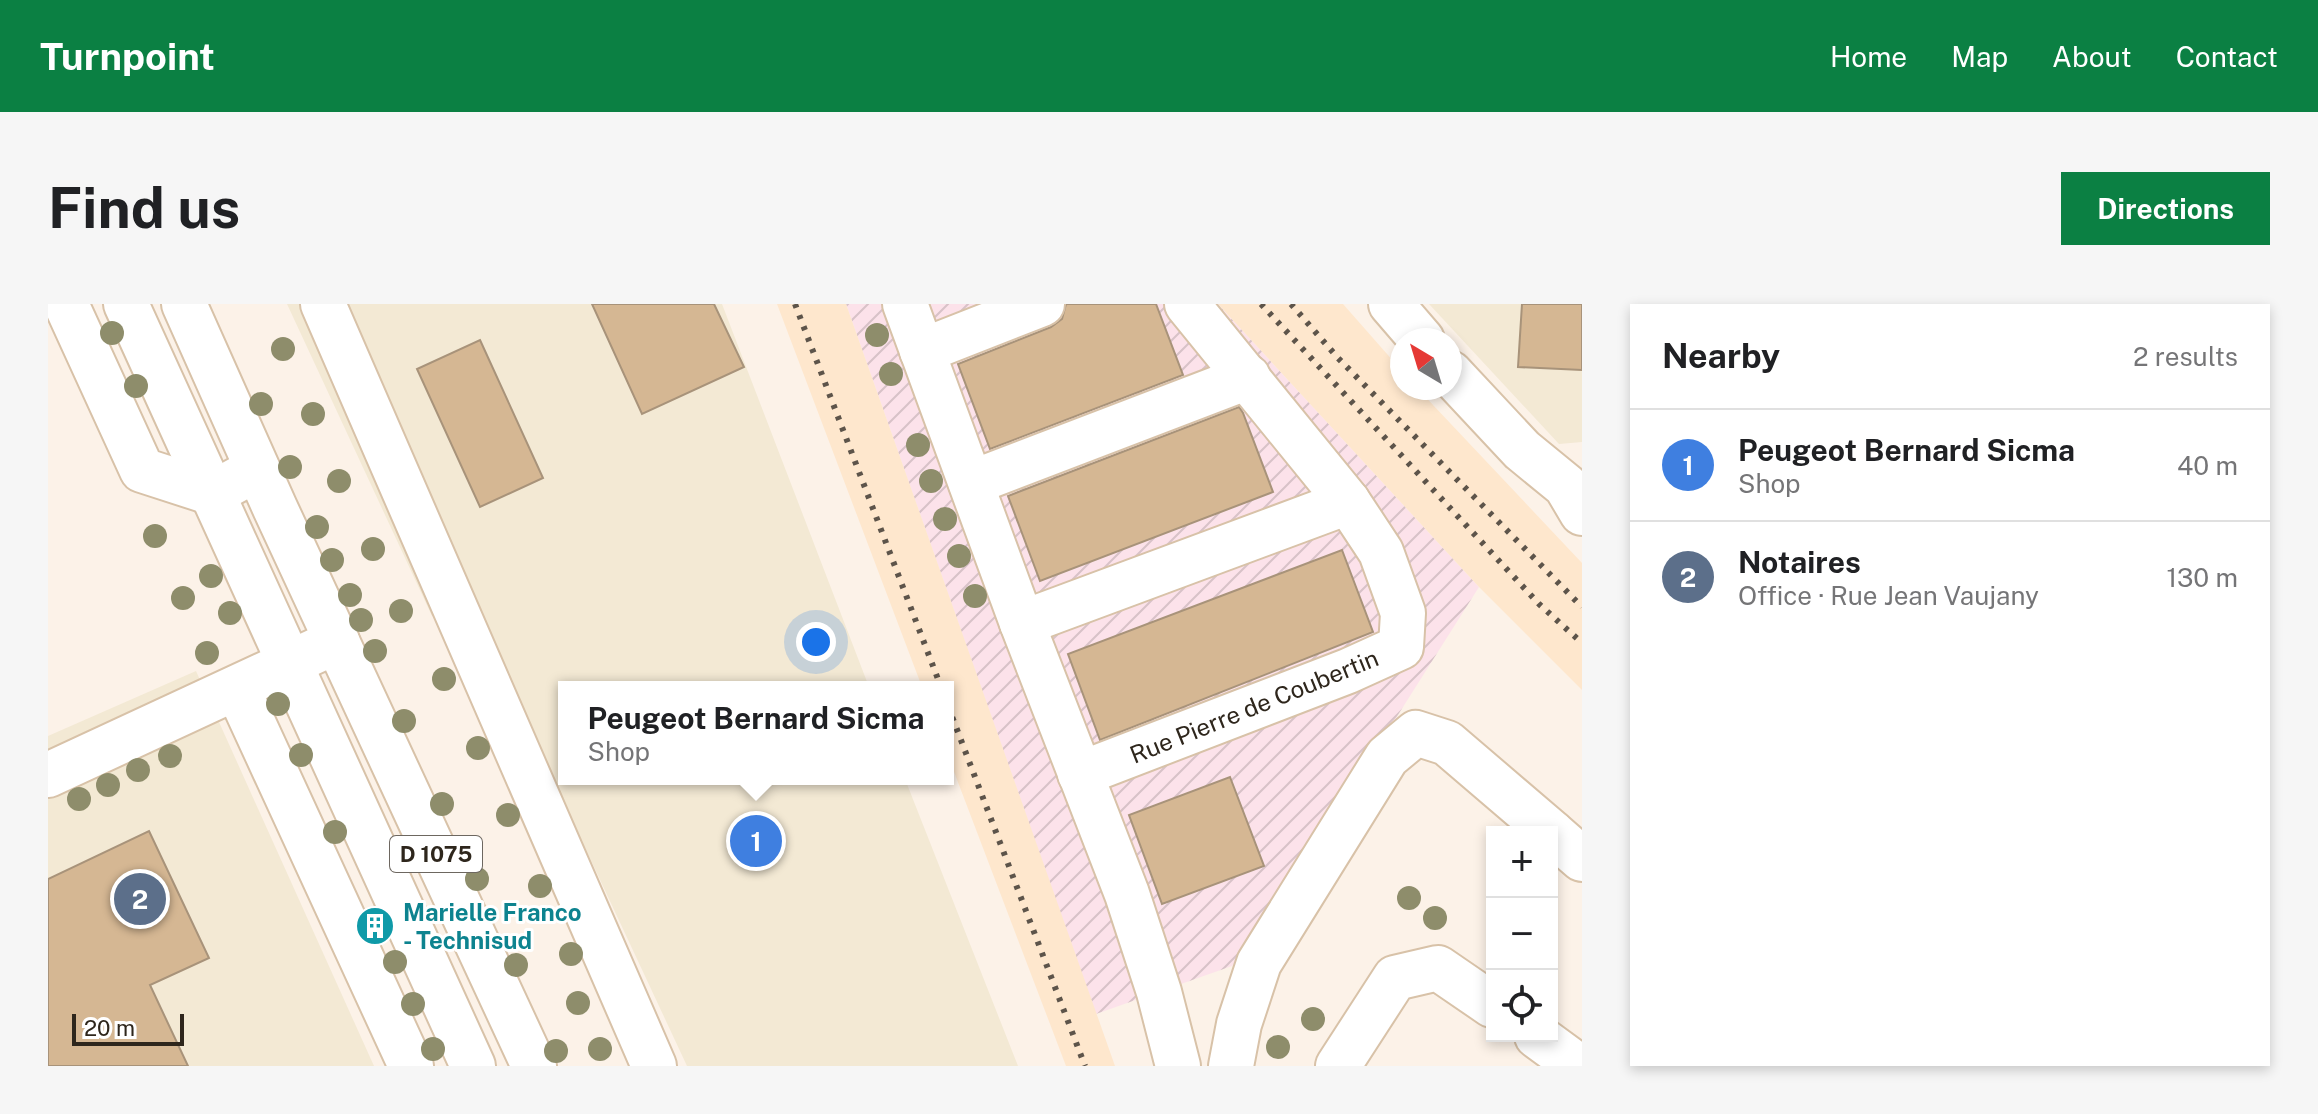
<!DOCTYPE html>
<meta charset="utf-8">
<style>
body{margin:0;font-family:"Public Sans",sans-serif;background:#f6f6f6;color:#202124}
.controls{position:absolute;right:24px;bottom:24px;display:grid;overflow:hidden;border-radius:0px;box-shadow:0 4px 12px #0003}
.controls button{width:72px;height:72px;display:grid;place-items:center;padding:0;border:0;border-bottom:2px solid #e0e0e0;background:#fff;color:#202124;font:40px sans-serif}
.compass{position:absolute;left:1342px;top:24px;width:72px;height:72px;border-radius:50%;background:#fff;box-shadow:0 4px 12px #0003;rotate:322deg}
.scale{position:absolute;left:24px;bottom:20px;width:112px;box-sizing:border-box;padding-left:8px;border:4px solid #2e261c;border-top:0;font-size:22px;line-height:28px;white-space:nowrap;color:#2e261c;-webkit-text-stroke:6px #fff;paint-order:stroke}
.you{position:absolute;left:768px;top:338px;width:28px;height:28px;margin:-20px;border:6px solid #fff;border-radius:50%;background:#1a73e8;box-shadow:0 0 0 12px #1a73e833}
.badge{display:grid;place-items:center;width:52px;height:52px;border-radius:50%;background:#0b8043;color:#fff;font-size:26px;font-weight:700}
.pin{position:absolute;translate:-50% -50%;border:4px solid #fff;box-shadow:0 2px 8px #0006}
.popup{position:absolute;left:510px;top:377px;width:396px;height:104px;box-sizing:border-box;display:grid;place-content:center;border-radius:0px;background:#fff;filter:drop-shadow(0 2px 6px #0005);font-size:26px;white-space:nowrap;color:#757577}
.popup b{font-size:30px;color:#202124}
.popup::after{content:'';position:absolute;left:50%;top:100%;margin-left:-16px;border:16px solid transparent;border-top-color:#fff}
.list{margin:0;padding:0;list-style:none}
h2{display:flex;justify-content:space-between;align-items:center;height:104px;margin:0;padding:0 32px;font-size:34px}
h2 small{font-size:26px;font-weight:400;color:#757577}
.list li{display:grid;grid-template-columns:52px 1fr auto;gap:24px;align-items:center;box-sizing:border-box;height:112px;padding:0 32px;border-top:2px solid #e0e0e0}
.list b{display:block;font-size:30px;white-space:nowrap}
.list p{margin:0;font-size:26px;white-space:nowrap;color:#757577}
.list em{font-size:26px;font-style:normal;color:#757577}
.icon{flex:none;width:44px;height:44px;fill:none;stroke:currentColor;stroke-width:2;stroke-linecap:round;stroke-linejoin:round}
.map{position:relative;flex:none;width:1534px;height:762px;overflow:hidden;border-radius:0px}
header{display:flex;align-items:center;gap:48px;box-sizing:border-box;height:112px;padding:0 40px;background:#0b8043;color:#fff}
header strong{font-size:38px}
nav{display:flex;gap:44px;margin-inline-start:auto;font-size:28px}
.intro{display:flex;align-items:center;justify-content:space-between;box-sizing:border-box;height:192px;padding:0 48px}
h1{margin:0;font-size:56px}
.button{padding:20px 36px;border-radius:0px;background:#0b8043;color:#fff;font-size:28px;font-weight:700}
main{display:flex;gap:48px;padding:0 48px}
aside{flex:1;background:#fff;border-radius:0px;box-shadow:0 4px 12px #0003}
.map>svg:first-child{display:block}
.commercial{fill:#f3e9d4}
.industrial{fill:url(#industrial-furrows)}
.built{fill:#fee7cd}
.building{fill:#d5b793;stroke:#a8937a;stroke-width:2}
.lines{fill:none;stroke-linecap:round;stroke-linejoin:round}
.minor-casing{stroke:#d8c2a8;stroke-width:48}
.major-casing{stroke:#d8c2a8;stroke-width:48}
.minor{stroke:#fff;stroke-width:44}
.major{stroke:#fff;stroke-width:44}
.rail{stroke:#5d544a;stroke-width:6;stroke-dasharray:4 8;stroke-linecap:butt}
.tree{fill:#8e8d6b}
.labels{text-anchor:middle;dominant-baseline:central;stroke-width:6;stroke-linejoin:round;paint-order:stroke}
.shield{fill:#fff;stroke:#6d6760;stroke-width:2}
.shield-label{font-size:22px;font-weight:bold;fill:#2e261c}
.street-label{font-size:24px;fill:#2e261c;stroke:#fff}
.culture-label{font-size:24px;font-weight:bold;fill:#0d838f;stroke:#fff;text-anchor:start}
</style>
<header>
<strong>Turnpoint</strong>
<nav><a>Home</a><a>Map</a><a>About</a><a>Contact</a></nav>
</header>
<div class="intro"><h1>Find us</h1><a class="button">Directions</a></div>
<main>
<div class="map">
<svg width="1534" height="762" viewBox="0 0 1534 762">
<defs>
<pattern id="industrial-furrows" width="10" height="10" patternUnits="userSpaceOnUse" patternTransform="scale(2)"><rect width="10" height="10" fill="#fce2ea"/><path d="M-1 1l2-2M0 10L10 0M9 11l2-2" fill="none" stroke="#d8c2c8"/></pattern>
</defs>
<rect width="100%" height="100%" fill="#fcf2e8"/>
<!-- commercial -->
<g class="commercial">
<path d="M239,0h435l147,383h-305v92h341l113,287h-331l-213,-456 -42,6z"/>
<path d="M1381,0h153v138l-23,2z"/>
<path d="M148,367l178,395h-326v-330z"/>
</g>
<!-- industrial -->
<path class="industrial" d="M798,0h372l261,283 -223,352 -24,27 -136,48z"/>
<!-- built -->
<g class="built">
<path d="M729,0h69l269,762h-49l-118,-310v-69h-26z"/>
<path d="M1170,0h125l59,67v17h15l165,175v127l-103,-103z"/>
</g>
<!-- building -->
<g class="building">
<path d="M544,0h122l30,63 -102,47z"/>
<path d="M1018,0h90l27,71 -193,74 -32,-85 93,-37 11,-8z"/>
<path d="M1474,0h60v66l-64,-3z"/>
<path d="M432,36l63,138 -63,29 -63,-138z"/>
<path d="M1191,103l4,6 30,79 -233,89 -32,-85z"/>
<path d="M1294,246l31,82 -273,108 -32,-86z"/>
<path d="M1182,473l34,89 -102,38 -33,-89z"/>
<path d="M101,527l60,127 -59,27 38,81h-140v-187z"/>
</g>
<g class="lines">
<defs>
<g id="minor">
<path d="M18,0l76,166 71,23 44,-24"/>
<path d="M275,0l331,762"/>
<path d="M857,0l117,319 105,271 32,98 19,74"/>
<path d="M1343,0l31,36"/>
<path d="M874,47l120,-47"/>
<path d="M1402,69l72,77 44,36 16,27"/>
<path d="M923,179l277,-106"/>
<path d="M974,319l326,-121"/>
<path d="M189,384l174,378"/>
<path d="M1032,470l268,-103 53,-24 2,-34 -22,-61 -33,-50 -161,-198"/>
<path d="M0,471l289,-134"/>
<path d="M1504,529l30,26"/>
<path d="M1489,732l41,30"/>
<path d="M1183,762l8,-42 20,-61 128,-206 29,-24 31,10 104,89"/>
<path d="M1290,762l57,-88 43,-10 54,37"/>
</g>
<g id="major">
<path d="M78,0l347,762"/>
<path d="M136,0l91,204 259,558"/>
</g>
</defs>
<!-- minor casing -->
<use href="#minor" class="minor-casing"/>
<!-- major casing -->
<use href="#major" class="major-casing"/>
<!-- minor -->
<use href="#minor" class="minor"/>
<!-- major -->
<use href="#major" class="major"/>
<!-- rail -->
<g class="rail">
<path d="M747,0l146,383"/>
<path d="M1213,0l278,300 43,39"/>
<path d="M1243,0l47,54 244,249"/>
<path d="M900,402l137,360"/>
</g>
</g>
<!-- trees -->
<g class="tree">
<circle cx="64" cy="29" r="12"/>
<circle cx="829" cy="31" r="12"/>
<circle cx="235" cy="45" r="12"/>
<circle cx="843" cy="70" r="12"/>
<circle cx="88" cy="82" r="12"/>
<circle cx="213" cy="100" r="12"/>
<circle cx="265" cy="110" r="12"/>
<circle cx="870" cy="141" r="12"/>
<circle cx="242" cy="163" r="12"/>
<circle cx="291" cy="177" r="12"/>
<circle cx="883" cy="177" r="12"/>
<circle cx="897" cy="215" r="12"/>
<circle cx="269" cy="223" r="12"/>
<circle cx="107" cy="232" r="12"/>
<circle cx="325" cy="245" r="12"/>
<circle cx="911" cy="252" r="12"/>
<circle cx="284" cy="256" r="12"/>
<circle cx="163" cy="272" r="12"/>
<circle cx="302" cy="291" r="12"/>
<circle cx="927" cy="292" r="12"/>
<circle cx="135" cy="294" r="12"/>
<circle cx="353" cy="307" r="12"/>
<circle cx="182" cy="309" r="12"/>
<circle cx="313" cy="316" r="12"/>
<circle cx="327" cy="347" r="12"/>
<circle cx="159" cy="349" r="12"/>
<circle cx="396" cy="375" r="12"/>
<circle cx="230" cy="400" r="12"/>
<circle cx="356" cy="417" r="12"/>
<circle cx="430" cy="444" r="12"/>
<circle cx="253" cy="451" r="12"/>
<circle cx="122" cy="452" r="12"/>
<circle cx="90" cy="466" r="12"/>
<circle cx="60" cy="481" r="12"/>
<circle cx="31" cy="495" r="12"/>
<circle cx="394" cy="500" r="12"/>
<circle cx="460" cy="511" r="12"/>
<circle cx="287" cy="528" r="12"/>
<circle cx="429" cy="575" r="12"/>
<circle cx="492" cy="582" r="12"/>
<circle cx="1361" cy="594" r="12"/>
<circle cx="1387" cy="614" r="12"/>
<circle cx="523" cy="650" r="12"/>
<circle cx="347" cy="658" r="12"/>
<circle cx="468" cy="661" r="12"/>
<circle cx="530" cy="699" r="12"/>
<circle cx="365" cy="700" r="12"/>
<circle cx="1265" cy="715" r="12"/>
<circle cx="1230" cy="743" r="12"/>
<circle cx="385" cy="745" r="12"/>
<circle cx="552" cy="745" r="12"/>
<circle cx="508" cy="747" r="12"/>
</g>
<!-- icons -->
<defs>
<symbol id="building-disc" viewBox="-11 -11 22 22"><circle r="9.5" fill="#0f9aa8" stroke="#fff"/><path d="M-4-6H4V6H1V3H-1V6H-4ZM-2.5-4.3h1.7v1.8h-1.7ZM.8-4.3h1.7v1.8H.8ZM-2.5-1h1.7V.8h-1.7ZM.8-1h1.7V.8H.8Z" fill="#fff"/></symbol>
</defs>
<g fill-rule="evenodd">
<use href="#building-disc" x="305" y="600" width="44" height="44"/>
</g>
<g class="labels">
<!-- shield labels -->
<rect class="shield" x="342" y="532" width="92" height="36" rx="6"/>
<g class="shield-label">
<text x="388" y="550">D 1075</text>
</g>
<!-- street labels -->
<g class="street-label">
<text transform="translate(1206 402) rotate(-22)">Rue Pierre de Coubertin</text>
</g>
<!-- culture labels -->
<g class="culture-label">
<text x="355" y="608">Marielle Franco<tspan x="355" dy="28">- Technisud</tspan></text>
</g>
</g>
</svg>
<div class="controls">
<button>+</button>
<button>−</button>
<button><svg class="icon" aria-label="locate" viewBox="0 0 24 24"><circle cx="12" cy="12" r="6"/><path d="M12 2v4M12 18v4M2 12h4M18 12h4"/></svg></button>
</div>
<svg class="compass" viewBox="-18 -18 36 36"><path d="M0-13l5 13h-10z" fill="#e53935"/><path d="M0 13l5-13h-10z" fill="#757577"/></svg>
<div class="scale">20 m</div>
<div class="you"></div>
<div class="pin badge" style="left:708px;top:537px;background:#3f7fe0">1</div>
<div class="popup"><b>Peugeot Bernard Sicma</b>Shop</div>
<div class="pin badge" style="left:92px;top:595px;background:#5c6f8a">2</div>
</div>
<aside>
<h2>Nearby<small>2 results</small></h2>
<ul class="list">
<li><span class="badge" style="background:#3f7fe0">1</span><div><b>Peugeot Bernard Sicma</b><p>Shop</p></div><em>40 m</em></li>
<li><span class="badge" style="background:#5c6f8a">2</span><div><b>Notaires</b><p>Office · Rue Jean Vaujany</p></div><em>130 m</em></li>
</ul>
</aside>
</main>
